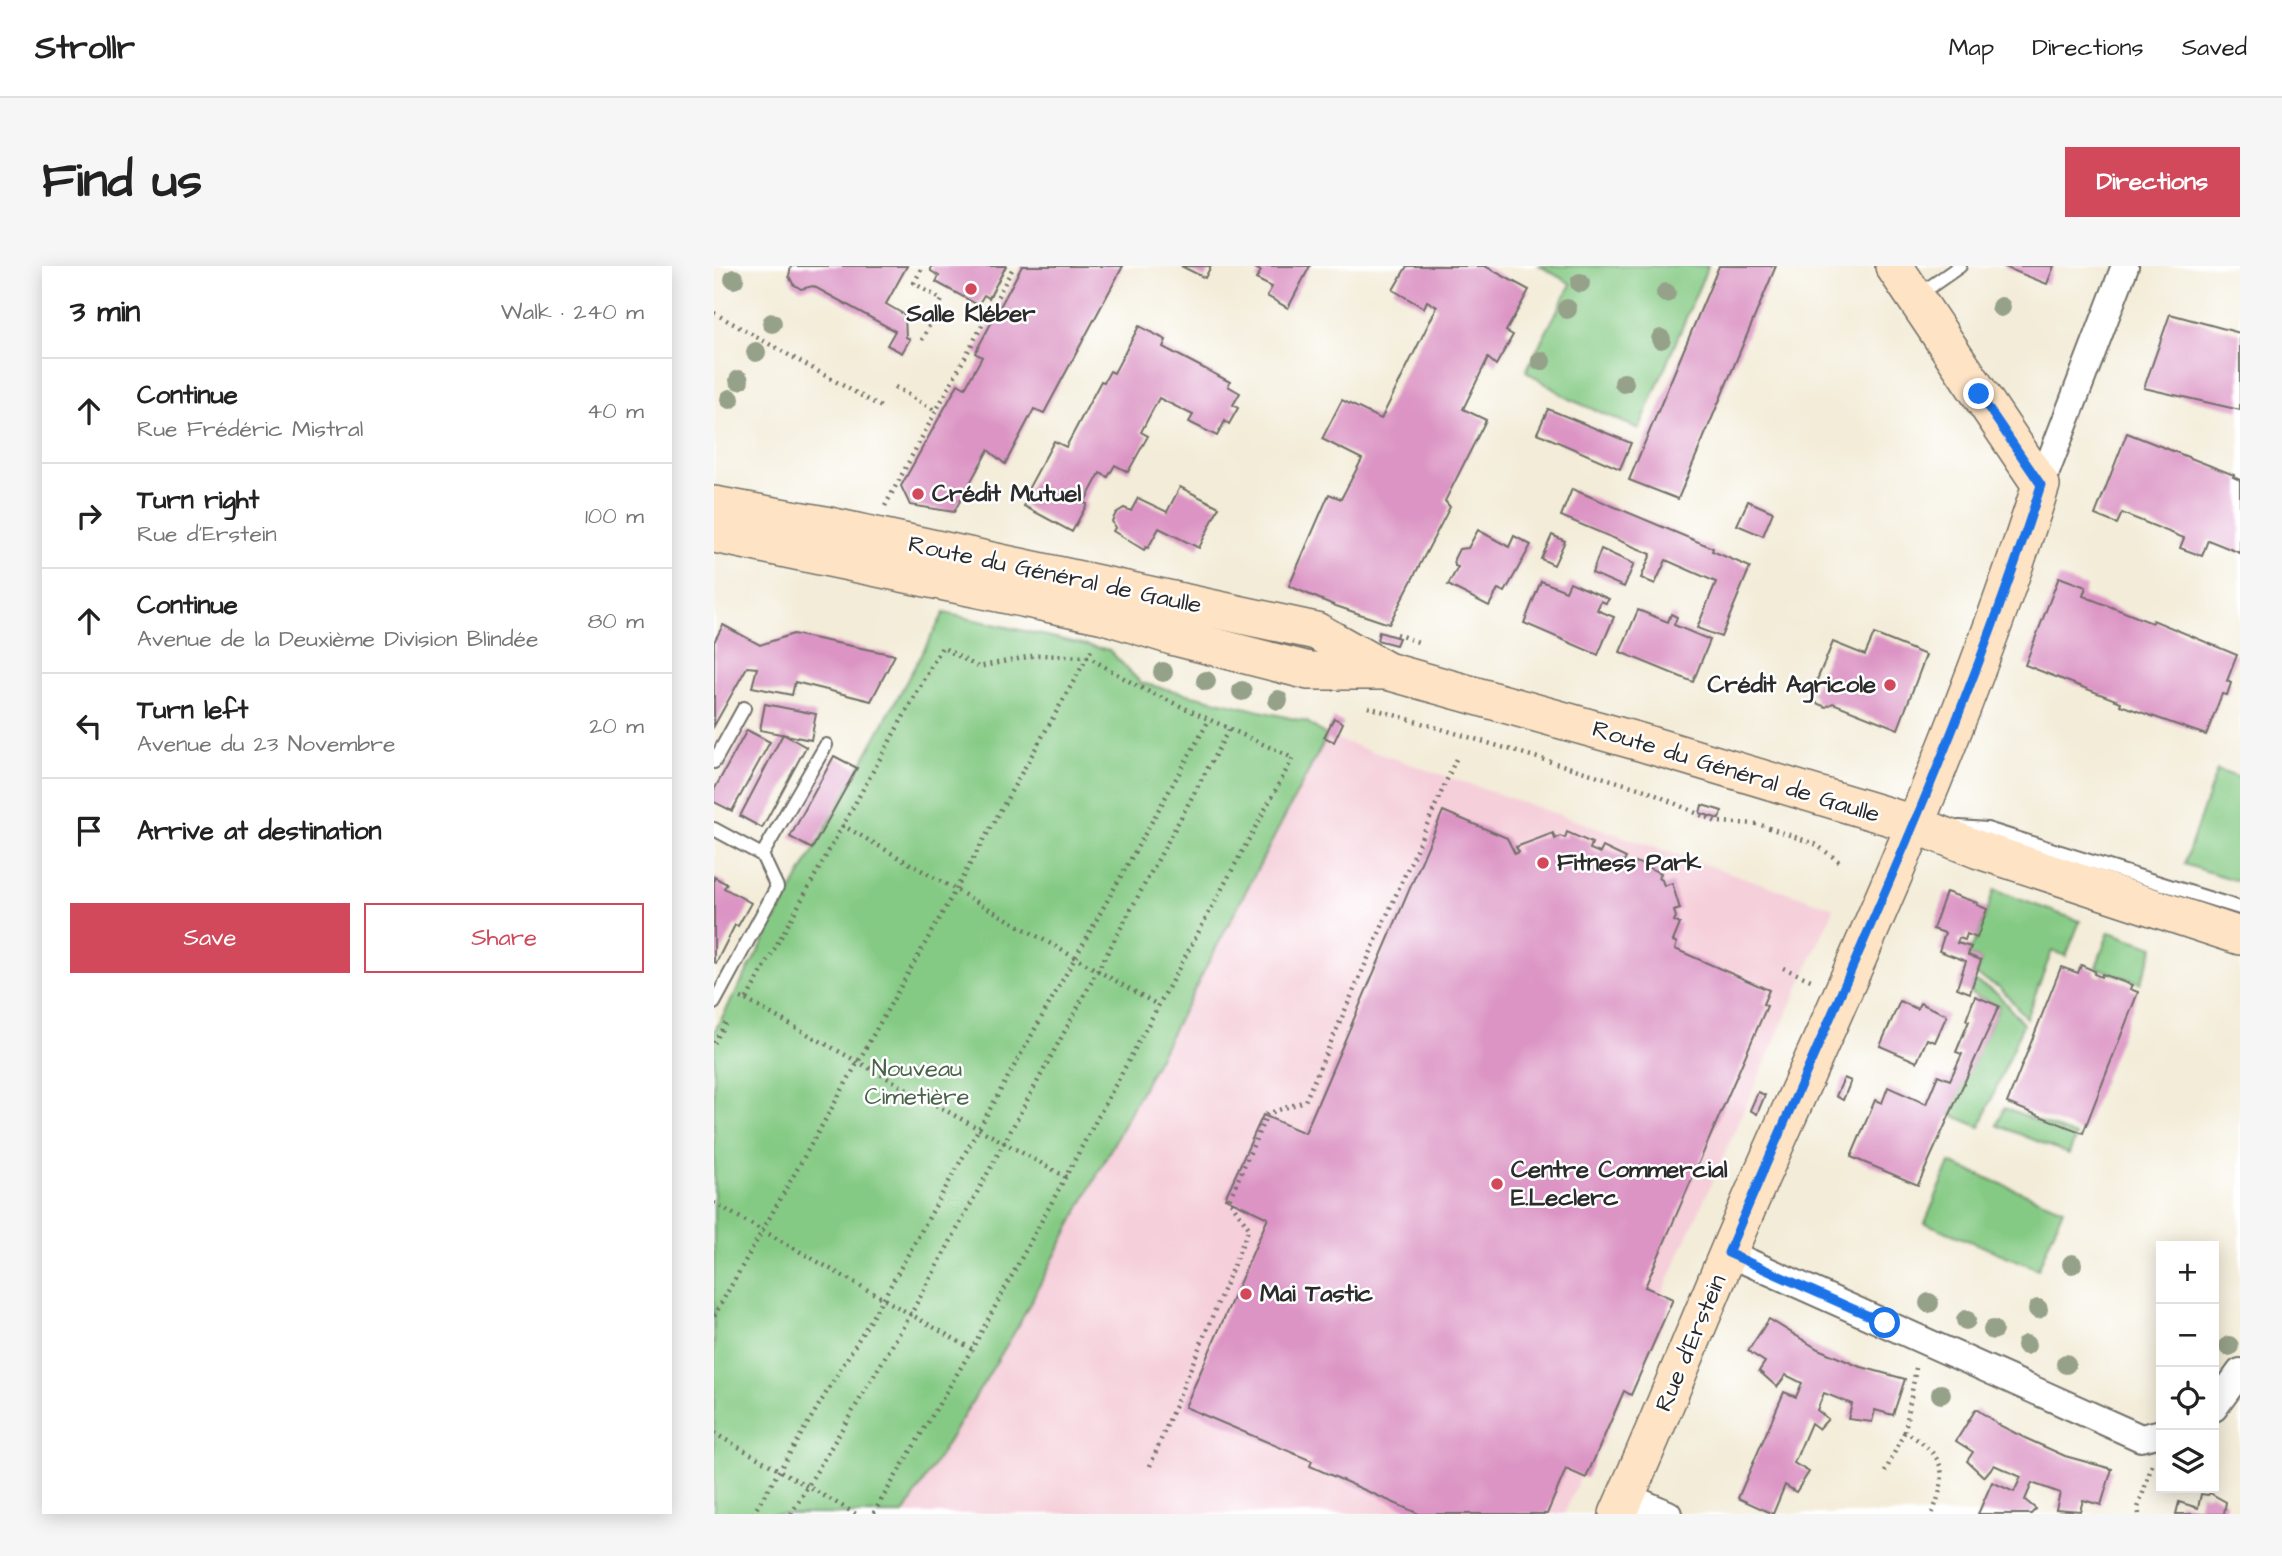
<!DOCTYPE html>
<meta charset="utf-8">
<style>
body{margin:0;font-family:"Architects Daughter",sans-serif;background:#f6f6f6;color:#222}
.controls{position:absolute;right:21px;bottom:21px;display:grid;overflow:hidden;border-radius:0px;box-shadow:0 4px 18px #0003}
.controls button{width:63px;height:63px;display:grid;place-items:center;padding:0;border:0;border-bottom:2px solid #e0e0e0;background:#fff;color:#222;font:35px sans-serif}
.stop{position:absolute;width:21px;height:21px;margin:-16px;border:5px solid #1a73e8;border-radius:50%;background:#fff}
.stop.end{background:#1a73e8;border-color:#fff;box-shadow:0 2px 7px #0008}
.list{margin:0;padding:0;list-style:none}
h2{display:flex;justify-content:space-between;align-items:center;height:91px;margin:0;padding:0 28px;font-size:30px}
h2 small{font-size:23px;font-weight:400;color:#767676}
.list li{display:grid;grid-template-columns:46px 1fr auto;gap:21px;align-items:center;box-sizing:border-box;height:105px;padding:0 28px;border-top:2px solid #e0e0e0}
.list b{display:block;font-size:26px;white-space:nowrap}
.list p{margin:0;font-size:23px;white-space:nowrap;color:#767676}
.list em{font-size:23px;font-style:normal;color:#767676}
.actions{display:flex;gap:14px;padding:21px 28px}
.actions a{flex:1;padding:16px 0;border:2px solid #d1495b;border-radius:0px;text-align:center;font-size:24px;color:#d1495b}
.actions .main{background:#d1495b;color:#fff}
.icon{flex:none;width:38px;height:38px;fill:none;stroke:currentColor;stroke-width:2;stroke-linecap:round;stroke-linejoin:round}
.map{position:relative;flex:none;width:1526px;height:1248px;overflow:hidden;border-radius:0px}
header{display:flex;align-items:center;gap:42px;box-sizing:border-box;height:98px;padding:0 35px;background:#fff;border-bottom:2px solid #e0e0e0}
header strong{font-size:33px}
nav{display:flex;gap:38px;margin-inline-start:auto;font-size:24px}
.intro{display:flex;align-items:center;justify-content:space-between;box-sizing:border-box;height:168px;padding:0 42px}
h1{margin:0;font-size:49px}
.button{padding:18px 32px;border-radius:0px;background:#d1495b;color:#fff;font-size:24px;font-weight:700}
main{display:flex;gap:42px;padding:0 42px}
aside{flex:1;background:#fff;border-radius:0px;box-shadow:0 4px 18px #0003}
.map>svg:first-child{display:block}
.built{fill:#f5cfda}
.green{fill:#85ca84;stroke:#587a58;stroke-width:2}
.building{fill:#dc94c4}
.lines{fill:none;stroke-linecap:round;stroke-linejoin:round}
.lane-casing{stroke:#716f68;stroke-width:16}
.street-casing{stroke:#716f68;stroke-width:30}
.secondary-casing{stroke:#716f68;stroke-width:40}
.path{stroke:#716f68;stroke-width:4.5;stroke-dasharray:2 5;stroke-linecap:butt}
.lane{stroke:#fff;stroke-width:12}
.street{stroke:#fff;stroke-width:26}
.secondary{stroke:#fee4c5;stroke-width:37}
.tree{fill:#96a18a}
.route{stroke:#1a73e8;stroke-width:9}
.poi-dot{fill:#d1495b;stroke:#fff;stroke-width:2.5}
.labels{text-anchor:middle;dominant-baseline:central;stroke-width:5;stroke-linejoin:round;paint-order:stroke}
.poi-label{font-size:24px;font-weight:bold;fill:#2b2b2b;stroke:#fff;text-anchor:start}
.street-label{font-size:24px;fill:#2b2b2b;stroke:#fff}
.park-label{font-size:24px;fill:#4a634a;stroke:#fff}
</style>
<header>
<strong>Strollr</strong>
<nav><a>Map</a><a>Directions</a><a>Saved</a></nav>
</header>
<div class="intro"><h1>Find us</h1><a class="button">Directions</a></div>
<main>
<aside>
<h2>3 min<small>Walk · 240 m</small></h2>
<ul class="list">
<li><svg class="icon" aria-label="ahead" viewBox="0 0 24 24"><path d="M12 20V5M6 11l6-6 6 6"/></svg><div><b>Continue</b><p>Rue Frédéric Mistral</p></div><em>40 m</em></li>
<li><svg class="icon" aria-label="right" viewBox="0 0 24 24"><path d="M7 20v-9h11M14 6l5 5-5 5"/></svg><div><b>Turn right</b><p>Rue d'Erstein</p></div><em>100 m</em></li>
<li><svg class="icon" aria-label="ahead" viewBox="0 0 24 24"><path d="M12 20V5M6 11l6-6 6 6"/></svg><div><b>Continue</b><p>Avenue de la Deuxième Division Blindée</p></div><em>80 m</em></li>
<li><svg class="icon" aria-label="left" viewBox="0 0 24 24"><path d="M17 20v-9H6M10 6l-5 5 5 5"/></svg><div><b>Turn left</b><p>Avenue du 23 Novembre</p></div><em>20 m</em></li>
<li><svg class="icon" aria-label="arrive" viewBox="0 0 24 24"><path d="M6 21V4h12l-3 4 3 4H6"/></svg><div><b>Arrive at destination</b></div></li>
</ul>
<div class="actions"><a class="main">Save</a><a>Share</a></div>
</aside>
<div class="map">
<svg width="1526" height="1248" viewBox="0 0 1526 1248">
<rect width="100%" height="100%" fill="#fff"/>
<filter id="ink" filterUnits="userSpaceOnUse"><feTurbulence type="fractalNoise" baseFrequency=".0143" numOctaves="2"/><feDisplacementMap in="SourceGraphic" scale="14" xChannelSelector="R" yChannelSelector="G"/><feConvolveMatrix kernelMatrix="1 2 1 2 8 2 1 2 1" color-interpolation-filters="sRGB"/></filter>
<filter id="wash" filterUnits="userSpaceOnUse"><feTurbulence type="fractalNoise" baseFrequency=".00686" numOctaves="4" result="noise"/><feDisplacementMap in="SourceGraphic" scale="28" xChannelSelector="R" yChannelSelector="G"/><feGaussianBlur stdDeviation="1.57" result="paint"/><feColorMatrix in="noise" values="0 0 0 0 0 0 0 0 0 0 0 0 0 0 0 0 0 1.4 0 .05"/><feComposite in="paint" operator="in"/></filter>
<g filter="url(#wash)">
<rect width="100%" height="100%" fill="#f3ecd8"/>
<!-- built -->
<path class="built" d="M613,470l507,172 -270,606h-678z"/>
<!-- green -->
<g class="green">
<path d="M826,0h168l-69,163 -70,-30 -43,-28 45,-87z"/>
<path d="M230,347l165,37 32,33 166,39 20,14 -310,592 -113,186h-190v-482z"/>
<path d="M1503,504l23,8v104l-56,-18z"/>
<path d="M1280,624l86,31 -14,35 -14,-5 -26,67 -25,-30 -25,-13 5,-15 -13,-5 9,-17z"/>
<path d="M1395,666l45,15 -14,36 -44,-16z"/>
<path d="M1260,715l23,12 26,31 -43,103 -31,-13 50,-108 -29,-13z"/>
<path d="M1290,842l72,28 -7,18 -72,-29z"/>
<path d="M1236,897l113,46 -25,60 -113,-46z"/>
</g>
<g id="blocks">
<!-- building -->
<g class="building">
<path d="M77,0h116l-21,38 19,11 1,22 4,2 -8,14 -15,-8 8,-14 -82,-45 -12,3 -8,-5 -4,-8z"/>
<path d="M217,0h75l-17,32 -5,-3 -6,10 -42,-23 3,-6 -8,-5z"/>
<path d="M308,0h101l-79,147 -10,-4 -29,55 -17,-14 -34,62 -44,-7 -9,-19 57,-102 7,4 17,-31 -7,-4z"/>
<path d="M467,0h30l-6,12z"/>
<path d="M537,0h59l-22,42 -21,-12 5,-9 -16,-8 5,-8z"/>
<path d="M693,0h78l44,24 -23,41 7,4 -17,30 -8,-7 -25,51 23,11 -41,81 5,6 -61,117 -53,-18 -47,-20 40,-92 12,5 21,-40 -40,-20 20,-39 39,19 56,-112 -10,-6 -3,7 -31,-18z"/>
<path d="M1005,0h57l-98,233 -49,-19z"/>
<path d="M1288,0h52l-7,18z"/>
<path d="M1456,48l70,19v77l-96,-22z"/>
<path d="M425,60l27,14 -3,7 67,35 -2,4 12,7 -7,12 5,3 -9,16 -4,-3 -8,15 -28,-14 4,-7 -34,-17 -18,34 7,4 -20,36 -13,-7 -7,12 -8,-4 -16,30 3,1 -15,28 -48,-26 7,-13 -4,-2 27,-50 12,6 35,-66 3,1 6,-11 4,2z"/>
<path d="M834,143l83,34 -11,26 -83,-36z"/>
<path d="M1413,167l107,42 -1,2 7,3v73l-32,-13 -6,16 -22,-8 4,-10 -62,-25 -5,11 -22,-9z"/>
<path d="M466,221l39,20 -20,41 -40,-20 -11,20 -2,-1 -2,3 -31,-19 2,-3 -3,-7 4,-8 8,-5 7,3 7,-13 29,14z"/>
<path d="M858,223l141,59 -1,3 38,16 -29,70 -24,-9 19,-46 -50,-22 -11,24 -14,-6 10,-24 -90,-38z"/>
<path d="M1034,235l25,11 -10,24 -26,-11z"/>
<path d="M764,264l31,17 5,-11 17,9 -26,47 -7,-3 -9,17 -41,-21 10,-18 -3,-1 -1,-7 5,-10 9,-1z"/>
<path d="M838,269l13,6 -11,24 -13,-6z"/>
<path d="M887,283l33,15 -10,23 -32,-14z"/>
<path d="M1345,311l27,10 -3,9 69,27 1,-3 84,35 -10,26 4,2 -4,12 -5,-1 -16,41 -86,-30 1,-3 -96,-37z"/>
<path d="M827,315l25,10 4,-9 39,17 -3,4 -5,-2 -4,9 17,7 -16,38 -74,-32z"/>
<path d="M924,344l30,12 3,-8 6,3 -3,8 36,15 -17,42 -73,-30z"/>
<path d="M9,359l37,20 33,-11 102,21 -24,46 -76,-19 -3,13 -40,-8 5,-19 -10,-1 -33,59v-84z"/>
<path d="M665,366l20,6 -3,7 -19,-5z"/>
<path d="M1160,368l52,21 -28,74 -65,-26 -7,4 -10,-4 -2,-8 -3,-1 22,-52 32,13z"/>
<path d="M51,438l51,10 -5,26 -51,-10z"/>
<path d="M620,452l9,5 -9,19 -10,-5z"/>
<path d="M33,464l23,12 -38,69 -18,-9v-12z"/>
<path d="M69,468l23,13 -44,81 -22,-12z"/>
<path d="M120,490l23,12 -45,81 -22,-12z"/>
<path d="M988,539l20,6 -3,8 -19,-6z"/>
<path d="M729,545l64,27 8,16 4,-2 -3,-5 37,-14 2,6 5,-3 5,2 2,-6 25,11 -2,6 10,4 3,-6 23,11 -3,6 10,4 3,-6 25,11 -2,5 3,2 2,6 8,-3 8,26 -6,2 2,6 -2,4 6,3 -7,17 4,2 -2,6 94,41 -6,14 4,2 -122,281 28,12 -42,96 -7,-4 -38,87 -20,-9 -19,45h-128l-109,-48 2,-5 -127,-54 83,-189 -43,-20 38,-83 42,18z"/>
<path d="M0,611l13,7 -3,4 27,15 -13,23 -3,-1 -19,38 -2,-1z"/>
<path d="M1232,626l32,11 -1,2 10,4 -10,29 -10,-4 -2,6 -6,-2 -2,5 14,4 -3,8 13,5 -11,33 -13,-5 9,-27 -27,-10 6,-18 -12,-4z"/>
<path d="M1367,699l14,6 -1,3 7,3 1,-3 30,11 -2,4 8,3 -55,141 -76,-30 54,-136 17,6z"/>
<path d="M1261,730l24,10 -81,179 -67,-28 24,-57 7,3 6,-16 38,17 12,-29 12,5 12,-26 -6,-2 13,-31 -3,-1z"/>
<path d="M1186,735l17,8 3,-6 27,12 -12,27 -8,-3 -10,23 -37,-16z"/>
<path d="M1130,812l7,3 -8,19 -7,-4z"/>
<path d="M1044,826l7,3 -8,19 -7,-4z"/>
<path d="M1055,1053l49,30 40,17 47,13 -12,36 -18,-5 -3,12 -24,-3 4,-15 -28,-11 -7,17 11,9 -9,10 -8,-6 -17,40 15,9 -13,20 -11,-7 -12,29 -35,-16 46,-106 12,5 6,-14 -16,-8 -9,12 -18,-16 6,-9 -17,-11z"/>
<path d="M1262,1143l25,17 24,12 40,18 47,13 -11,36 -18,-5 -3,11 -24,-2 4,-16 -28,-10 -7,17 11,9 -5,5h-53l14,-32 22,10 7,-15 -27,-12 -10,12 -17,-16 6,-9 -17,-11z"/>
<path d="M1496,1227l16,9 -2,12h-48l3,-12 19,6 3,-14 7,1z"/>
</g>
</g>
</g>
<g filter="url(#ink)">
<use href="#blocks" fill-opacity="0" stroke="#716f68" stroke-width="2"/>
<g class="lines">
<defs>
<g id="lane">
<path d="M1203,30l43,-30"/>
<path d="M0,496l30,-54"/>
<path d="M1245,561l28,2 253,79"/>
<path d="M0,563l48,26 15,32 -63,116"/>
<path d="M48,589l64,-110"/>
</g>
<g id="street">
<path d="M1327,219l84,-219"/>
<path d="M1014,987l413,185 20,-5"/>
<path d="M1500,1142l26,-36"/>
<path d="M912,1230l42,18"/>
</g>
<g id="secondary">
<path d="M0,239l111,20 491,106 71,40 253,71 274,82 65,26 261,86"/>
<path d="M0,268l390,81 68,21 137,35h74"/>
<path d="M904,1248c50,-112 94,-227 144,-340 101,-226 204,-453 279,-689l-147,-219"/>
</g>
</defs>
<!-- lane casing -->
<use href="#lane" class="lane-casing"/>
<!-- street casing -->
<use href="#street" class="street-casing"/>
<!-- secondary casing -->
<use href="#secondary" class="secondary-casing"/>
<!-- path -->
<g class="path">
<path d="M0,47l169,95"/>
<path d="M208,74l20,-40 -28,-17 9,-17"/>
<path d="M181,121l41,24"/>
<path d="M171,240l129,-240"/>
<path d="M682,368l22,8"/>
<path d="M654,441l277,83 71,32 42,2 57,20 28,20"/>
<path d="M128,559l316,180"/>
<path d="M1069,702l28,12"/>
<path d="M27,732l5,2 196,-353 36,20 59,-12 51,2 51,30 154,71 -321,591 -99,165"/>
<path d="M32,734l320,177"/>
<path d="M0,777l12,-21"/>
<path d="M0,937l258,146"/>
<path d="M0,1050l379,-669"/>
<path d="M1202,1102l-11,63c39,26 45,38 27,83"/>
<path d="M0,1167l142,81"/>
<path d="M436,1200l99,-238 -20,-28 38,-86 38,-13 151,-342"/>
<path d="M1171,1206l20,-41"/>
<path d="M39,1248l130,-215 326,-579"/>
<path d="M77,1248l120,-200 318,-585"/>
<path d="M1425,1248l-1,-6 14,-43"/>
</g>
<!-- lane -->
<use href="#lane" class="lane"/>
<!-- street -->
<use href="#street" class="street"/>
<!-- secondary -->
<use href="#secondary" class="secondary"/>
</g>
<!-- trees -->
<g class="tree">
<circle cx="20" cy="13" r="10"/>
<circle cx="866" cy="17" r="10"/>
<circle cx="952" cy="27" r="10"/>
<circle cx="1287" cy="41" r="10"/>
<circle cx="853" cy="43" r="10"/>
<circle cx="58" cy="57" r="10"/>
<circle cx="947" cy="73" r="10"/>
<circle cx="42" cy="86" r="10"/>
<circle cx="827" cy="95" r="10"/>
<circle cx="25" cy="114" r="10"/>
<circle cx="910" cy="117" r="10"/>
<circle cx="16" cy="133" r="10"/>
<circle cx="449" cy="406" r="10"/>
<circle cx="492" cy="415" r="10"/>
<circle cx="528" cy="425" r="10"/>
<circle cx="564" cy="434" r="10"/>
<circle cx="1358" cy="998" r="10"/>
<circle cx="1215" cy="1037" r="10"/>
<circle cx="1324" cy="1043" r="10"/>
<circle cx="1252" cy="1054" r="10"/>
<circle cx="1279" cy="1064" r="10"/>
<circle cx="1312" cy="1079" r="10"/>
<circle cx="1515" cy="1080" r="10"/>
<circle cx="1352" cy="1098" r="10"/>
<circle cx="1227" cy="1128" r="10"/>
</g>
</g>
<g class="lines" filter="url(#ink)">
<!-- route -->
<path class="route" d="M1171,1057l-157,-70c108,-255 229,-504 313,-768l-62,-91"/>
</g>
<!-- markers -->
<g class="poi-dot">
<circle cx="257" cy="23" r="7"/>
<circle cx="204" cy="228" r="7"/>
<circle cx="1176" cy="419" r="7"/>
<circle cx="829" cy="597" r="7"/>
<circle cx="783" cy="918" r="7"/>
<circle cx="532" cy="1028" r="7"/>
</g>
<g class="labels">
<!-- poi labels -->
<g class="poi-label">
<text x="257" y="48" text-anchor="middle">Salle Kléber</text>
<text x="218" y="228">Crédit Mutuel</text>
<text x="1162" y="419" text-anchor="end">Crédit Agricole</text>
<text x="843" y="597">Fitness Park</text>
<text x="797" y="904">Centre Commercial<tspan x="797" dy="28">E.Leclerc</tspan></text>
<text x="546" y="1028">Mai Tastic</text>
</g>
<!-- street labels -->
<g class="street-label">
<text transform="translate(341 309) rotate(12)">Route du Général de Gaulle</text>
<text transform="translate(1022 506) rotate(17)">Route du Général de Gaulle</text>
<text transform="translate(977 1077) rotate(-67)">Rue d'Erstein</text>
</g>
<!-- park labels -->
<g class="park-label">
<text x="203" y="803">Nouveau<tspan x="203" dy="28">Cimetière</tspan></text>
</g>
</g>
</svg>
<div class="controls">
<button>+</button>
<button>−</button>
<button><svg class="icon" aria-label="locate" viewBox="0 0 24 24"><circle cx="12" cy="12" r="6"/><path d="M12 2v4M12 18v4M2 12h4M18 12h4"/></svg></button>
<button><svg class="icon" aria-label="layers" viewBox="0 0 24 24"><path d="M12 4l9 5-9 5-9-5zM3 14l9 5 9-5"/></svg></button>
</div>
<div class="stop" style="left:1171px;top:1057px"></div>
<div class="stop end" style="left:1265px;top:128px"></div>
</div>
</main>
